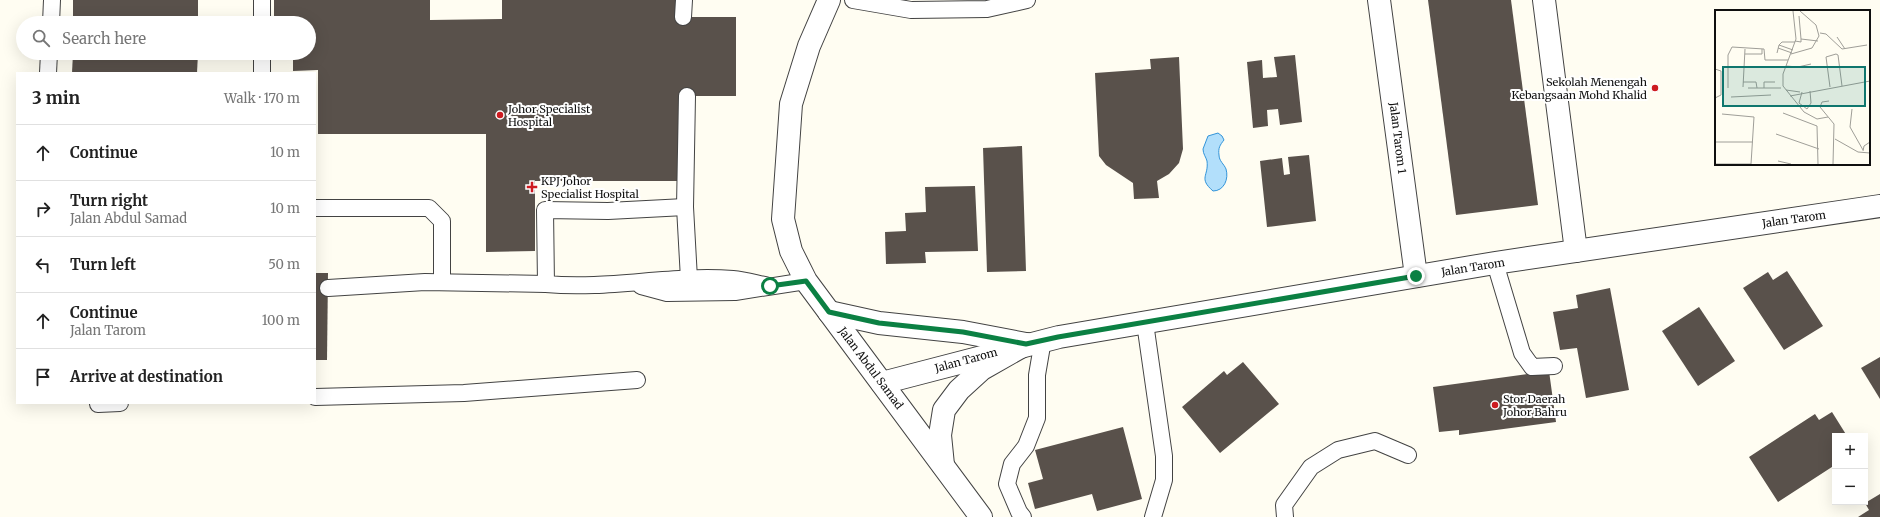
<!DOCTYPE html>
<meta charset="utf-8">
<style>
body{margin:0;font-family:Merriweather,serif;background:#f6f6f6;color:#222}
.controls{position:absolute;right:12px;bottom:12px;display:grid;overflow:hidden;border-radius:0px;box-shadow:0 4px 16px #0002}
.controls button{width:36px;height:36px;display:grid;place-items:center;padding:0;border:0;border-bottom:1px solid #e0e0e0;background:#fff;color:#222;font:20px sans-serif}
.stop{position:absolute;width:12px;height:12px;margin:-9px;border:3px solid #0b8043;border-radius:50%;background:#fff}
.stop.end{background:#0b8043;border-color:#fff;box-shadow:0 1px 4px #0008}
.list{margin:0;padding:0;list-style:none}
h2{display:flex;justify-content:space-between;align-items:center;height:52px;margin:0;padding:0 16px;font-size:17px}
h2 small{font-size:13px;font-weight:400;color:#767676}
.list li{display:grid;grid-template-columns:26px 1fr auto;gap:12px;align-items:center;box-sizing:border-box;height:56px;padding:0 16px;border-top:1px solid #e0e0e0}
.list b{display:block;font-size:15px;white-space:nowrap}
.list p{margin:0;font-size:13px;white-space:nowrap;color:#767676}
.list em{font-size:13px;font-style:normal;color:#767676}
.icon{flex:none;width:22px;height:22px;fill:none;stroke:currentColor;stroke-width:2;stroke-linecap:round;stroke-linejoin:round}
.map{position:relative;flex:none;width:1880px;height:517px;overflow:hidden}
.search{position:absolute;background:#fff;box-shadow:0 4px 16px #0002;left:16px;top:16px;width:300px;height:44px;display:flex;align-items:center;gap:10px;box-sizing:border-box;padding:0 14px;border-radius:22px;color:#767676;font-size:15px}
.panel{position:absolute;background:#fff;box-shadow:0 4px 16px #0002;left:16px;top:72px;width:300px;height:332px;border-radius:0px}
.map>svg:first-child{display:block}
.water{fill:#b2dffb;stroke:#3294d9}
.building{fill:#59514b}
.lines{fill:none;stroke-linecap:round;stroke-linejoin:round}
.service-casing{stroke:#434343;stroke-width:18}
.minor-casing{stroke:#434343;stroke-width:24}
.tertiary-casing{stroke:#434343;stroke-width:24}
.service{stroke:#fff;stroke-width:16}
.minor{stroke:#fff;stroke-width:22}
.tertiary{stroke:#fff;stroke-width:22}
.route{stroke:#0b8043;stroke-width:5}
.poi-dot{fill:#cd1b21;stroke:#fff;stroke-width:1.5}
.labels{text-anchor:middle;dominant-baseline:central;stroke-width:4;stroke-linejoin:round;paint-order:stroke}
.poi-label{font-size:11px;fill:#101010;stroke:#fff;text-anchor:start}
.street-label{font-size:11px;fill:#101010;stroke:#fff}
.inset-road{fill:none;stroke:#9f9e98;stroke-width:1}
.view{fill:#0f766e;fill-opacity:0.15;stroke:#0f766e;stroke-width:2}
.inset-edge{fill:none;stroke:#101010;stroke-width:2}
</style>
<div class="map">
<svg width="1880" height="517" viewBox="0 0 1880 517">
<rect width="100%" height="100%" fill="#fffdf2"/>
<!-- water -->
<path class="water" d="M1218,133l4,3 2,4c-4,5 -6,8 -5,15 0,6 5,9 7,14 3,10 -2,22 -13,22 -15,-13 -4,-15 -6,-30 -1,-4 -4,-7 -4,-12l5,-13z"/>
<!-- building -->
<g class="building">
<rect x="73" y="0" width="125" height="23"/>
<path d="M274,0h156v20l72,-1v-19h179v17h55v79h-53l1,85h-149v70l-49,1v-118h-168v-64l-25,1v-18h16v-30l-35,-1z"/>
<path d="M1428,0h83l27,205 -82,10z"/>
<path d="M73,53h125l-1,20h-125z"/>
<path d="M1295,55l7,67 -22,3 -2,-16 -11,1 1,16 -15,2 -6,-66 15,-2 1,18 14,-1 -3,-20z"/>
<path d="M1179,57l4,92 -4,14 -10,11 -12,7 2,17 -25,1 -1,-16 -27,-18 -7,-9 -4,-83 56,-4 -1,-10z"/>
<path d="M1022,146l4,125 -39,1 -4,-124z"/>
<path d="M1309,155l7,66 -49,6 -7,-66 22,-3 2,17 6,-1 -2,-17z"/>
<path d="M975,186l3,65 -53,1 1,11 -40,1 -1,-32 21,-1 -1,-18 21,-1 -1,-25z"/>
<path d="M1787,271l36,55 -39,24 -41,-62 25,-16 5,8z"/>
<path d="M315,273h13l-1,87h-12z"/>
<path d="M1610,288l19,102 -43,8 -9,-50 -17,2 -7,-38 25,-4 -2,-13z"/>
<path d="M1699,307l36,54 -37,25 -36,-55z"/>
<path d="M1880,357v42l-19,-31z"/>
<path d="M1243,362l36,42 -59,49 -38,-46 42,-36 3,4z"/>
<path d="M1549,371l7,51 -97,13v-5l-20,2 -6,-45z"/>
<path d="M1832,412l15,24h-12v29l-57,37 -29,-45 66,-43 4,6z"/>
<path d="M1123,427l19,72 -45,12 -5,-17 -57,15 -7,-26 15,-4 -8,-29z"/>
<path d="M1880,494v23h-22l11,-7 -4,-7z"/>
</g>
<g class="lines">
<defs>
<g id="service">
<path d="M262,0v23"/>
<path d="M853,0l58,10 76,-1 40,-9"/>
<path d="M683,17l1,-17"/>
<path d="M51,23l1,-23"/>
<path d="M262,53v20"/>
<path d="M48,73l1,-20"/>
<path d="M687,96l-2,111 4,72"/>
<path d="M685,207l-77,4 -63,-1 1,74c63,6 125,-10 187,-5 12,1 25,5 36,7"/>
<path d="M315,208h114l13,13v61"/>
<path d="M1495,263l27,90 10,14 22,-1"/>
<path d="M641,286l26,7 68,-1 71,-11"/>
<path d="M328,288l97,-6 121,2"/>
<path d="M1145,323l19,133v24l-11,37"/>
<path d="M315,397l149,-4 173,-13"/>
<path d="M98,404l22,-1"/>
<path d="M1023,517l-4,-5 -12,-28 5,-20 14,-18 11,-28v-43l6,-35"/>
<path d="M1285,517l-1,-12 27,-38 27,-17 37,-9 33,14"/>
</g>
<g id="minor">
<path d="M1379,0l37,276"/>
<path d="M1544,0l32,251"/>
<path d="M882,383l177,-46 436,-74 385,-57"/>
</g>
<g id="tertiary">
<path d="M829,0l-20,46 -18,58 -8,115 8,32 15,30 175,236"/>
<path d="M829,312l50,11 84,9 63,12"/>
<path d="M943,465l-3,-30 4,-25 15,-20 23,-21 44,-25"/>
</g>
</defs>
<!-- service casing -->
<use href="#service" class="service-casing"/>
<!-- minor casing -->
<use href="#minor" class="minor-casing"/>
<!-- tertiary casing -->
<use href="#tertiary" class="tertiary-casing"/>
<!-- service -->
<use href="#service" class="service"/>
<!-- minor -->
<use href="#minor" class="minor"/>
<!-- tertiary -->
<use href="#tertiary" class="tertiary"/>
</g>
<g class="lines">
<!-- route -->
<path class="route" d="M770,286l36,-5 23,31 50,11 84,9 63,12 32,-7 358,-61"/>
</g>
<!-- markers -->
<g class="poi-dot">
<circle cx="1655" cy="88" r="4"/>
<circle cx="500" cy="115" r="4"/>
<path d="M530 181h4v4h4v4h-4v4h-4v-4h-4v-4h4z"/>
<circle cx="1495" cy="405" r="4"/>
</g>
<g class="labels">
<!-- poi labels -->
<g class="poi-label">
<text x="1647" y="82" text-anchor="end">Sekolah Menengah<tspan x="1647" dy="13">Kebangsaan Mohd Khalid</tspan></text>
<text x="508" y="109">Johor Specialist<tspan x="508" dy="13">Hospital</tspan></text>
<text x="541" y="181">KPJ Johor<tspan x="541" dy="13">Specialist Hospital</tspan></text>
<text x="1503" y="399">Stor Daerah<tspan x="1503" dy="13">Johor Bahru</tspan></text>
</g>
<!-- street labels -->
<g class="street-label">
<text transform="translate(1398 138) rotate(83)">Jalan Tarom 1</text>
<text transform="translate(1794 219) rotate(-8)">Jalan Tarom</text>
<text transform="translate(1473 267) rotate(-9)">Jalan Tarom</text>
<text transform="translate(966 360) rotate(-15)">Jalan Tarom</text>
<text transform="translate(871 368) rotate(53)">Jalan Abdul Samad</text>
</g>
</g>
<!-- overview -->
<g transform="translate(1715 10)">
<rect width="155" height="155" fill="#fffdf2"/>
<path class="inset-road" d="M78,1l3,28 -13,35v12l21,26 13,7 11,-2M105,23l6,1 16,15 25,-4M122,27l8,12M86,29l17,2M80,31l6,1v-3l-2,-23M64,35l14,5M63,38l14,5M62,43l2,-8 3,-3h13M30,44h17v-5M76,44l21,-6 7,-12 -3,-11 -16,-14M71,56l12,1 13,-3M0,59l6,2v24l-6,3M28,72h13l1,6M60,72h-11v6h17M28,77l2,-38M115,77l-4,-30 10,-3 2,1 4,31M13,78v-33l4,-8 32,2 1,11h23M33,78h16M71,80l14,2M87,82l-3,11 8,6 4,-6 -1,-12M75,86l80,-15M16,87l40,-2M114,91l-7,1 -2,5 14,17 -1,40M137,99l-2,18 13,23M68,103l34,13 1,38M7,104l32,3 -3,47M61,124l43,15M120,129l23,13 12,1M0,132h38M148,141l1,-5 6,-4M63,151l13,3M0,154h36"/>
<path class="view" d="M8,57h142v39h-142z"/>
<rect width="155" height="155" class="inset-edge"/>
</g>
</svg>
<div class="controls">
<button>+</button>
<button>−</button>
</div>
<div class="stop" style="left:770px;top:286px"></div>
<div class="stop end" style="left:1416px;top:276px"></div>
<div class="search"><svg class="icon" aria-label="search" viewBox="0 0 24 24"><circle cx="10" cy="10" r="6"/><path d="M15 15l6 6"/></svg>Search here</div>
<section class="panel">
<h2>3 min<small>Walk · 170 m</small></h2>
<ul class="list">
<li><svg class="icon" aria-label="ahead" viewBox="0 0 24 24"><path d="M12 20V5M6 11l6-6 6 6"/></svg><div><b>Continue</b></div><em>10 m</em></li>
<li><svg class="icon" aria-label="right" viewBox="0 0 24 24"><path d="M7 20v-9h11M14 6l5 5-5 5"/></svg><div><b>Turn right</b><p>Jalan Abdul Samad</p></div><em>10 m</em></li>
<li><svg class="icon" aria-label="left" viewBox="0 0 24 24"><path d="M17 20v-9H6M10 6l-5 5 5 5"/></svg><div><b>Turn left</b></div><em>50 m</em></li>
<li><svg class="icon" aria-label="ahead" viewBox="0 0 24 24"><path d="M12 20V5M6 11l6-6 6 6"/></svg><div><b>Continue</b><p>Jalan Tarom</p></div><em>100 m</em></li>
<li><svg class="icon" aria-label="arrive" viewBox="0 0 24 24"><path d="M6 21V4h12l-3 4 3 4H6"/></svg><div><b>Arrive at destination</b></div></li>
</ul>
</section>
</div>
